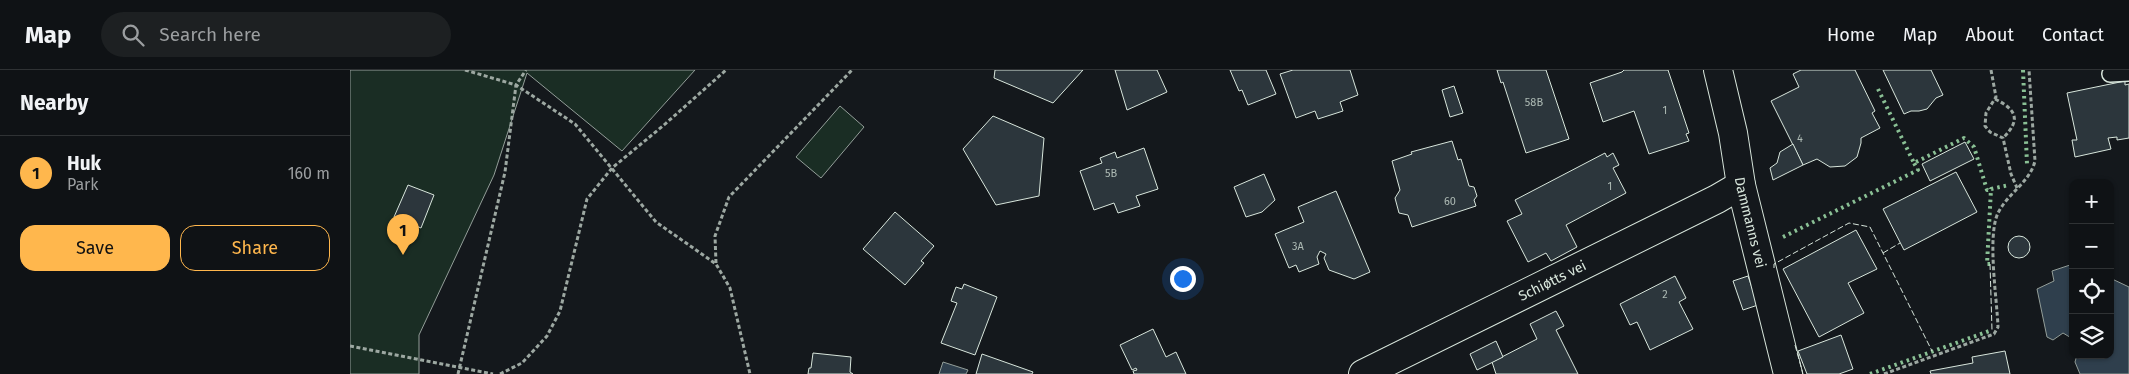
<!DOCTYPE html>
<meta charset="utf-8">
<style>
body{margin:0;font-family:"Fira Sans",sans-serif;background:#1d2022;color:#f1f3f6}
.controls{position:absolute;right:15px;bottom:15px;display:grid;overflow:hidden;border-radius:10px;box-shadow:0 1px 4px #0004}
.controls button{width:45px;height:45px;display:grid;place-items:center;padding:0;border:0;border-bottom:1px solid #2f3234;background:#0f1215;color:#f1f3f6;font:25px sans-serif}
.you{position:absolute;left:832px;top:208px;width:18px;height:18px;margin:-12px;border:4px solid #fff;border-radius:50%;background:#1a73e8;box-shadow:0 0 0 8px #1a73e833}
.badge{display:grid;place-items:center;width:32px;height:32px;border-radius:50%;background:#ffb74d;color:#111;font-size:16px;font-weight:700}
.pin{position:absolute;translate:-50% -41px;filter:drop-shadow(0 1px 2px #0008)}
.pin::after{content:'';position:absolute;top:26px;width:18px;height:15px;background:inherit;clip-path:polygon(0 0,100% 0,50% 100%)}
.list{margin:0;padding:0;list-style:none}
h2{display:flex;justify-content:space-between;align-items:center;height:65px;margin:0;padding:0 20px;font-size:21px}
h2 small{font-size:16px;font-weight:400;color:#9b9ea0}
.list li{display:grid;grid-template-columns:32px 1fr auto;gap:15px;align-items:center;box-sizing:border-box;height:75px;padding:0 20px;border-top:1px solid #2f3234}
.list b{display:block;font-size:19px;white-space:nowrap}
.list p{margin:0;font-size:16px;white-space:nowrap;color:#9b9ea0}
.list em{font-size:16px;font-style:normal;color:#9b9ea0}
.actions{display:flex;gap:10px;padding:15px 20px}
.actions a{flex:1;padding:11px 0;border:1px solid #ffb74d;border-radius:15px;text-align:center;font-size:18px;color:#ffb74d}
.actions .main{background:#ffb74d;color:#111}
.icon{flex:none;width:28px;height:28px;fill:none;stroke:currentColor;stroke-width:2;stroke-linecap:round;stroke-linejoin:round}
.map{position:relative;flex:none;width:1779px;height:304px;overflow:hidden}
header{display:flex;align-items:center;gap:30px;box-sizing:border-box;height:70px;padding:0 25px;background:#0f1215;border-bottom:1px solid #2f3234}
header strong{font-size:24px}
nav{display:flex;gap:28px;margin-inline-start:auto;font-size:18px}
.search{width:350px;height:45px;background:#1d2022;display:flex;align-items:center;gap:12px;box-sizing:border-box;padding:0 18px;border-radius:28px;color:#9b9ea0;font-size:19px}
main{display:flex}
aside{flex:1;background:#0f1215}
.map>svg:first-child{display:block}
.green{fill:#1a2d24;stroke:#939e99}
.water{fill:#2f3f4d;stroke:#939e99}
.building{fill:#2c363c;stroke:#d8e6dc}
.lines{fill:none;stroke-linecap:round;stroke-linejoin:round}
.service-casing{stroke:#d8e6dc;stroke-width:18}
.minor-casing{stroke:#d8e6dc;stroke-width:30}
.path{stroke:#9da8a2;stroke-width:3;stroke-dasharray:4 2.5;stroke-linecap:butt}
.service{stroke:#14181c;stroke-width:15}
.minor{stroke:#14181c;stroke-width:28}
.hedge{stroke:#8ac095;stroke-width:4;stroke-dasharray:2.5 4;stroke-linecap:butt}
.fence{stroke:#d8e6dc;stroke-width:1;stroke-dasharray:6 2.5;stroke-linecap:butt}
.labels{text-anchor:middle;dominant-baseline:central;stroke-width:4;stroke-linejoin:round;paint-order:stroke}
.number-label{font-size:11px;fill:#adbab4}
.street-label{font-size:14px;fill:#d8e6dc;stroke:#14181c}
</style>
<header>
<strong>Map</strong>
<div class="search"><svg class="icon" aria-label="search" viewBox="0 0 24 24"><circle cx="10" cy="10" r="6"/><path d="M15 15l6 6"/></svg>Search here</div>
<nav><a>Home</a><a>Map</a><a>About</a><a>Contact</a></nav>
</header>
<main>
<aside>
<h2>Nearby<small></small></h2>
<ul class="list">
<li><span class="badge">1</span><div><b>Huk</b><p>Park</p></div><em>160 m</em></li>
</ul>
<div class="actions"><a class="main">Save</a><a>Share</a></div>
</aside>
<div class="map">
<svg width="1779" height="304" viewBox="0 0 1779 304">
<rect width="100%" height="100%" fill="#14181c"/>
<!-- green -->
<g class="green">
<path d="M0,0h345l-73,81 -95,-78 -33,102 -75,160v39h-69z"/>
<path d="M490,36l24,21 -43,51 -25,-21z"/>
</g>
<!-- water -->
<g class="water">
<path d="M1723,194v75l-10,-6 -10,7 -6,-3 -10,-48 17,-8 -2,-10z"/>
<path d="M1760,208l19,9v87h-49l-5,-12 2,-7h33z"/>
<path d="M593,292l25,8 -2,4h-27z"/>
</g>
<!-- building -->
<g class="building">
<path d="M645,0h88l-30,33 -59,-25z"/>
<path d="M765,0h42l10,22 -40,18z"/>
<path d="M880,0h36l10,24 -28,11 -6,-15 -3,1z"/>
<path d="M943,0h57l8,25 -18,7 3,9 -25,8 -3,-8 -19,7 -16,-44z"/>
<path d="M1147,0h49l23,69 -43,14 -23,-71 -2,1z"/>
<path d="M1274,0h44l21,63 -3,1 3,7 -40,13 -15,-43 -31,11 -13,-39 32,-11z"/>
<path d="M1451,0h54l20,41 -3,2 8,15 -19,10v5l-4,14 -12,9 -15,1 -13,-8 -14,6 -32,-64 28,-14 -6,-13z"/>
<path d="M1533,0h48l12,25 -7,3 -9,11 -8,2h-8l-7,3z"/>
<path d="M1775,11v4l4,-1v54l-12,2v-3l-9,1 3,11 -36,8 -3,-17h5l-10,-47z"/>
<path d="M1104,16l9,27 -13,4 -8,-27z"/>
<path d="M643,46l51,22 -5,58 -43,9 -33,-56z"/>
<path d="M1102,71l6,19 3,-1 8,27 5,1 3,9 -3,4 2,6 -64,21 -4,-12 -9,-2 -4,-15 5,-8 -8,-29 20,-7 -1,-2z"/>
<path d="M1615,72l9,17 -44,22 -8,-17z"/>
<path d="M1443,74l10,21 -30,15 -3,-12 7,-5 3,-11z"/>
<path d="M794,78l14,41 -22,7 4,10 -22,7 -4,-10 -20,7 -14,-39 22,-8 -2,-5 15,-6 2,6z"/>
<path d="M1255,83l2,4 6,-4 6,12 -6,3 13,25 -60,32 11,22 -26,14 -5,-8 -18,9 -21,-41 15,-7 -7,-14z"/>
<path d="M1606,102l21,40 -73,38 -21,-41z"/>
<path d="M914,104l11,26 -13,12 -16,5 -12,-30z"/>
<path d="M58,115l26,10 -13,33 -27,-11z"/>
<path d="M986,121l34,81 -16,7 -25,-9 -5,-12 2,-4 -6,-3 -3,6 2,7 -20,8 -3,-7 -7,3 -14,-34 29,-12 -6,-15z"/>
<path d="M545,142l39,34 -13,15 3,2 -19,22 -42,-36z"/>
<path d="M1506,160l21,39 -29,14 16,30 -45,24 -36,-68z"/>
<circle cx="1669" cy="177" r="11"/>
<path d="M1325,206l11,22 -7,4 14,27 -43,21 -13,-28 -7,3 -10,-21z"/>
<path d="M1398,206l10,29 -15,5 -10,-29z"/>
<path d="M614,214l33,13 -22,58 -34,-12 16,-40 -6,-2 5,-14 6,2z"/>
<path d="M1206,241l8,15 -8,4 22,44h-82l-4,-12 45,-23 -7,-15z"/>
<path d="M803,259l13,28 10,-5 10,22h-52l-1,-3 4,-1 -1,-2 -4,2 -12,-25z"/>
<path d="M1491,265l12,34 -14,5h-32l-9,-23z"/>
<path d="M1146,271l7,16 -26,13 -7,-16z"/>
<path d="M1655,281l5,23h-79l-1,-3 43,-8 -1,-6z"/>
<path d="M463,283l38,4 -1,15 3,2h-45l1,-6h2z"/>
<path d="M632,284l51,18 -1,2h-56z"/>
</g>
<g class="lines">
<defs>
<path id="service" d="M1760,4l19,-1"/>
<g id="minor">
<path id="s1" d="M1368,0l15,63 8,52 47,189"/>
<path id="s2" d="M1013,304l354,-175 24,-14"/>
</g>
</defs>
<!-- service casing -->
<use href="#service" class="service-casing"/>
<!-- minor casing -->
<use href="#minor" class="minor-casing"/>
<!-- path -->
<g class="path">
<path d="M115,0l51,15 59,39 81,98 60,42 14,24 20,86"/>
<path d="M1641,0l5,27 -10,16 -1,13 5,6 13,6 8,36 6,14"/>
<path d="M1645,29c22,11 26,21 8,39"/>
<path d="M366,193l-1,-27 14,-39 123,-127"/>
<path d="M0,276l143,28"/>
<path d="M108,304l47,-202 11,-87 10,-15"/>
<path d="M150,304l22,-11 25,-27 13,-25 27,-112 25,-31 52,-43 62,-55"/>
<path d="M1534,304l110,-40 4,-7c-1,-28 -11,-91 0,-114 10,-20 32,-31 37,-52l-6,-91"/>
</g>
<!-- service -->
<use href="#service" class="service"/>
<!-- minor -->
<use href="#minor" class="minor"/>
<!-- hedge -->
<g class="hedge">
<path d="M1673,0l4,94"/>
<path d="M1528,19l36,74 50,-25 10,9 13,43 4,-1"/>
<path d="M1433,167l135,-67 -4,-7"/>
<path d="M1640,194h-3l4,-75 18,-4"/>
<path d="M1520,304l122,-44"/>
</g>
<!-- fence -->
<g class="fence">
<path d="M1533,183l17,-10"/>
<path d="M1640,194l2,66"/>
<path d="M1424,198v-4l75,-41 21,4 62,124"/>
<path d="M1445,275l8,29"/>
</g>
</g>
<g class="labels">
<!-- number labels -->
<g class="number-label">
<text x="1184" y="32">58B</text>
<text x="1315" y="40">1</text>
<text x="1450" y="68">4</text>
<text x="761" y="103">5B</text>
<text x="1260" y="116">1</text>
<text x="1100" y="131">60</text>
<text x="948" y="176">3A</text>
<text x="1315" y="224">2</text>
</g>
<!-- street labels -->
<g class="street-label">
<text stroke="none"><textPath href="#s1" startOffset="156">Dammanns vei</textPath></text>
<text stroke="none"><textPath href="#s2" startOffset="211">Schiøtts vei</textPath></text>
</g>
</g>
</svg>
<div class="controls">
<button>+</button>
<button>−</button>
<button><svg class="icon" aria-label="locate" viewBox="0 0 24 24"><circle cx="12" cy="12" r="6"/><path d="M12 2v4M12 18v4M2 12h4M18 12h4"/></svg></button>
<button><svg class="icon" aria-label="layers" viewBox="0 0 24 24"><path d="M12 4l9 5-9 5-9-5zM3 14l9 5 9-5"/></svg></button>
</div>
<div class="you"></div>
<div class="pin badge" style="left:53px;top:185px">1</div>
</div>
</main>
